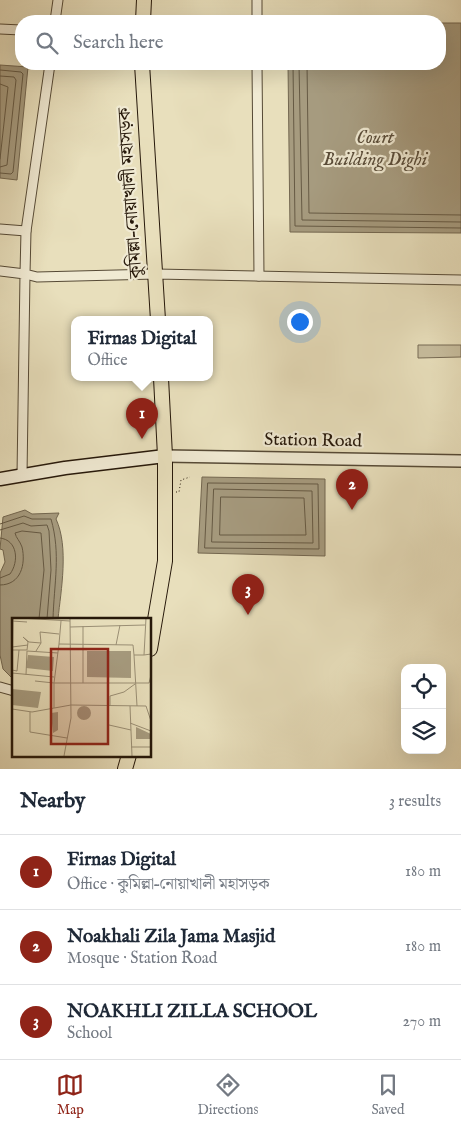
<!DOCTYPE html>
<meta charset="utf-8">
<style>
body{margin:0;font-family:"IM FELL English","Noto Serif Bengali",serif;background:#f2f2f3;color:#1f2937}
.controls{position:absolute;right:15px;bottom:15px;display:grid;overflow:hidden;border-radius:10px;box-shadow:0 5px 20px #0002}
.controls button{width:45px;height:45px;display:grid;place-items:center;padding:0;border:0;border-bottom:1px solid #e0e1e3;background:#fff;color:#1f2937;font:25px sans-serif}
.you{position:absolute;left:299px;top:321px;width:18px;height:18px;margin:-12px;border:4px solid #fff;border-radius:50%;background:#1a73e8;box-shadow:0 0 0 8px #1a73e833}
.badge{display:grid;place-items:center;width:32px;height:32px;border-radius:50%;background:#8f2418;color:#fff;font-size:16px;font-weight:700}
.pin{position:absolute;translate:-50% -41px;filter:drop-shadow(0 1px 2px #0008)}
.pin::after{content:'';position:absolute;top:26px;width:18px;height:15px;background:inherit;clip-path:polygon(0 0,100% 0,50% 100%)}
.popup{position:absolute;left:71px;top:316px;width:142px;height:65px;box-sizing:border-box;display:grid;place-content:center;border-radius:10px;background:#fff;filter:drop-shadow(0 1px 4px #0005);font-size:16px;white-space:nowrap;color:#747a83}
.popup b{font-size:19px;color:#1f2937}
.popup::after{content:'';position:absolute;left:50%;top:100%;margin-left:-10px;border:10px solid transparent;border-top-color:#fff}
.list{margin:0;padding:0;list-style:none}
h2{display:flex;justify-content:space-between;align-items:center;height:65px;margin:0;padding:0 20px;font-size:21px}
h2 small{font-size:16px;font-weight:400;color:#747a83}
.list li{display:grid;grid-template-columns:32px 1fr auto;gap:15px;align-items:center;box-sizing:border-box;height:75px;padding:0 20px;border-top:1px solid #e0e1e3}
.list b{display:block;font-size:19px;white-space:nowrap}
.list p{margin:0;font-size:16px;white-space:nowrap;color:#747a83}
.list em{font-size:16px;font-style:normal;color:#747a83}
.icon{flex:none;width:28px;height:28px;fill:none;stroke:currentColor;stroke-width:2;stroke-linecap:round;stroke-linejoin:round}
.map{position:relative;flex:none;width:461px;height:769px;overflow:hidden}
.search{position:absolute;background:#fff;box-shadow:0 5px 20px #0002;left:15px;right:15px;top:15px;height:55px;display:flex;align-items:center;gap:12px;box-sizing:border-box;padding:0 18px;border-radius:20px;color:#747a83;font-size:19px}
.sheet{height:290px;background:#fff}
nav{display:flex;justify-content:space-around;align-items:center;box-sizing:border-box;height:70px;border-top:1px solid #e0e1e3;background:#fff;font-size:14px;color:#747a83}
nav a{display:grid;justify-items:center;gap:2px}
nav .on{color:#8f2418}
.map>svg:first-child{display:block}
.green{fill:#c7bd9e;stroke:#766a54}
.water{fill:#a69b7f;stroke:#736750}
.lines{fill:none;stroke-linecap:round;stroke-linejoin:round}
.shore{stroke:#665a44;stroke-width:1}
.minor-casing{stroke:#564a36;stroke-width:11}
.tertiary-casing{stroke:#564a36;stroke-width:14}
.secondary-casing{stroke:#26180a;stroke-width:15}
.trunk-casing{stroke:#26180a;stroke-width:16}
.path{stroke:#26180a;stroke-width:1;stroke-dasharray:1 2.5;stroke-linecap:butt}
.minor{stroke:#f0ead3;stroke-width:9}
.tertiary{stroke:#f0ead3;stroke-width:11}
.secondary{stroke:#f0ead3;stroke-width:12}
.trunk{stroke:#e8dfbc;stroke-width:14}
.labels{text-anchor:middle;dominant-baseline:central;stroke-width:4.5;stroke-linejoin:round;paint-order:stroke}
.street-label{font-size:18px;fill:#26180a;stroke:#f0ead3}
.water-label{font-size:19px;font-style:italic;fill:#594c39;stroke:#f0ead3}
.inset-road{fill:none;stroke:#9a8f75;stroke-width:1}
.view{fill:#8f2418;fill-opacity:0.15;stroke:#8f2418;stroke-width:2.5}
.inset-edge{fill:none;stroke:#26180a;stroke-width:2.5}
</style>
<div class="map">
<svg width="461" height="769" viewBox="0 0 461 769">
<rect width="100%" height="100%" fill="#e8dfbc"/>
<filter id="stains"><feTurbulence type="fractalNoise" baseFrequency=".004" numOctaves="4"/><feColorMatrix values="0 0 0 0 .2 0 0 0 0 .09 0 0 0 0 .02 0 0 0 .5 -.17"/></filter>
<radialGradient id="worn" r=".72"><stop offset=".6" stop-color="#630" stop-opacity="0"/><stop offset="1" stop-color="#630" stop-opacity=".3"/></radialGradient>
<!-- green -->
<path class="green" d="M418,345h43v12l-43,1z"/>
<!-- water -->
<g class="water">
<path d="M440,23h21v210l-171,-1 -2,-168h152z"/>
<path d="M0,65l28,2 -11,113 -17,-2z"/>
<path d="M202,477l123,2v77l-127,-3z"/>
<path d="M25,510l7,4 27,-1 -3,6c13,28 5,71 2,100h-44v61l-11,-11 -3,-14v-82l5,-11 -2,-12 -3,-1 3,-32z"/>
</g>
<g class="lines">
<!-- shore -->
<g class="shore">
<path d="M293,64l2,162 166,2"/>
<path d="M299,64l3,156 159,2"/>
<path d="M307,64l2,149 152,2"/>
<path d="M0,70l21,2 2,2 -10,98 -2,2 -11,-1"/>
<path d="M0,76l14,1 2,3 -9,85 -7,2"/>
<path d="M0,84l8,3 -8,72"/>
<path d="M208,483l110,1 1,65 -114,-1z"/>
<path d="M214,489l98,2 1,52 -101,-1z"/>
<path d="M221,497l83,1 2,37h-86z"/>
<path d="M0,524l24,-8 8,3h19c10,35 3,64 2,100"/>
<path d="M0,530l23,-7 8,3 16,-1 2,6 2,39 -4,49"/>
<path d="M0,538c18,2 19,24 10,36l-10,4"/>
<path d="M0,585c21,0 26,-21 22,-38 -2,-6 -6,-9 -7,-14l7,-2 19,2 3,37 -5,49"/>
</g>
<defs>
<g id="minor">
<path d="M257,0v21"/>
<path d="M55,21l3,-21"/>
<path d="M0,29l21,1"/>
<path d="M50,64l-24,167 -1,43 12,3 119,-3 305,6"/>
<path d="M257,64l2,212"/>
<path d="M0,229l26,2"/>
<path d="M0,271l25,3 -3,201"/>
<path d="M0,687l14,4"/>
</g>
<path id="tertiary" d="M165,456l296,5"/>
<path id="secondary" d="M0,479l65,-11 100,-12"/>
<g id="trunk">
<path d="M143,21l1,-21"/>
<path d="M142,64l16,256"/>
<path d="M150,649l15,-88v-105l-4,-78"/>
<path d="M125,769l4,-14"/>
</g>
</defs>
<!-- minor casing -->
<use href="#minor" class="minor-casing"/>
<!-- tertiary casing -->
<use href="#tertiary" class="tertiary-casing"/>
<!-- secondary casing -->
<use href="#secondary" class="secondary-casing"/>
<!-- trunk casing -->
<use href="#trunk" class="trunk-casing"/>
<!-- path -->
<path class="path" d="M176,492h3l2,-12 9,-3"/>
<!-- minor -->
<use href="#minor" class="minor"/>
<!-- tertiary -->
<use href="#tertiary" class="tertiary"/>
<!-- secondary -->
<use href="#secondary" class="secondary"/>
<!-- trunk -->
<use href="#trunk" class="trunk"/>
</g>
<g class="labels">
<!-- street labels -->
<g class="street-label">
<text transform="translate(131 193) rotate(-94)">কুমিল্লা–নোয়াখালী মহাসড়ক</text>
<text transform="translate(313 441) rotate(1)">Station Road</text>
</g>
<!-- water labels -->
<g class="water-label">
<text x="375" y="138">Court<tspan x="375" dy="22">Building Dighi</tspan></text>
</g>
</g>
<!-- overview -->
<g transform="translate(12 618)">
<rect width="139" height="139" fill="#e8dfbc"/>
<path d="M75,33h44v27l-44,-1zM16,37l26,2 -1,14 -27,-3zM0,71l29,3 -3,16 -26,-3zM65 95a7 7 0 1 1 14 0a7 7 0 1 1-14 0ZM46,94v18l-5,3 -2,-20zM124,109l15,7v5h-15z" fill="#a69b7f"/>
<path class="inset-road" d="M8,0l50,3M134,0l-2,37 7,-1M0,3l15,1M49,3l-2,23 74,1 1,10h10M71,8v57M58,9l75,-2M47,26l-5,39h95l2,-8M104,27l4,-20M0,29l16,-2M0,32h15l1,-8 -5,-5 6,5 12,1M24,33l5,-8 -1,-11 19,2M122,37l3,51M0,52l5,1 2,-21M0,55l42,4M0,57l1,-57M14,57l1,-24 31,2M23,63l19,2v25M59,87l75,1 5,15M98,88v-10l14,-4 11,-8M118,88l2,50M0,91l20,3 39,-7M18,94v20l37,6M118,105l21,8M97,107l22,5M119,129h20M52,138l7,-38 -1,-100"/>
<path class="view" d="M39,31h57v95h-57z"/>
<rect width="139" height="139" class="inset-edge"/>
</g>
<rect width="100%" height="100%" filter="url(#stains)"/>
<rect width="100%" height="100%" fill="url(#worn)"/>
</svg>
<div class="controls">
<button><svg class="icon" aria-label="locate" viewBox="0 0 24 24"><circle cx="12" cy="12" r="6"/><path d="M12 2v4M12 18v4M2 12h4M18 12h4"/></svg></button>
<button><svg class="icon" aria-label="layers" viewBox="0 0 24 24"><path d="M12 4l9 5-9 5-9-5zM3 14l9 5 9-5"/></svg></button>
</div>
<div class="you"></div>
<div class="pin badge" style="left:142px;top:439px">1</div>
<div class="popup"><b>Firnas Digital</b>Office</div>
<div class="pin badge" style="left:352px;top:510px">2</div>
<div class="pin badge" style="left:248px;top:615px">3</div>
<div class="search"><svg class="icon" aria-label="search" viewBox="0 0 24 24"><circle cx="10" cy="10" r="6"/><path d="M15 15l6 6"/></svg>Search here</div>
</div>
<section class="sheet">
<h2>Nearby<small>3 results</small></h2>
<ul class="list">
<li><span class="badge">1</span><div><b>Firnas Digital</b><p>Office · কুমিল্লা–নোয়াখালী মহাসড়ক</p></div><em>180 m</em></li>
<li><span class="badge">2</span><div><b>Noakhali Zila Jama Masjid</b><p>Mosque · Station Road</p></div><em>180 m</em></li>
<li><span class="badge">3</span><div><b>NOAKHLI ZILLA SCHOOL</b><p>School</p></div><em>270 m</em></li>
</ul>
</section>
<nav>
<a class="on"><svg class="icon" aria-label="map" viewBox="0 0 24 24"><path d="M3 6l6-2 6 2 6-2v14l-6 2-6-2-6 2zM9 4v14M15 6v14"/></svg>Map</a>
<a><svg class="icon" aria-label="directions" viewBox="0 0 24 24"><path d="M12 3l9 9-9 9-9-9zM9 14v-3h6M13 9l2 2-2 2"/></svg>Directions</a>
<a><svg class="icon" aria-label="saved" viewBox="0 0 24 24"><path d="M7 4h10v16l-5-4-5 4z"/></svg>Saved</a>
</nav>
